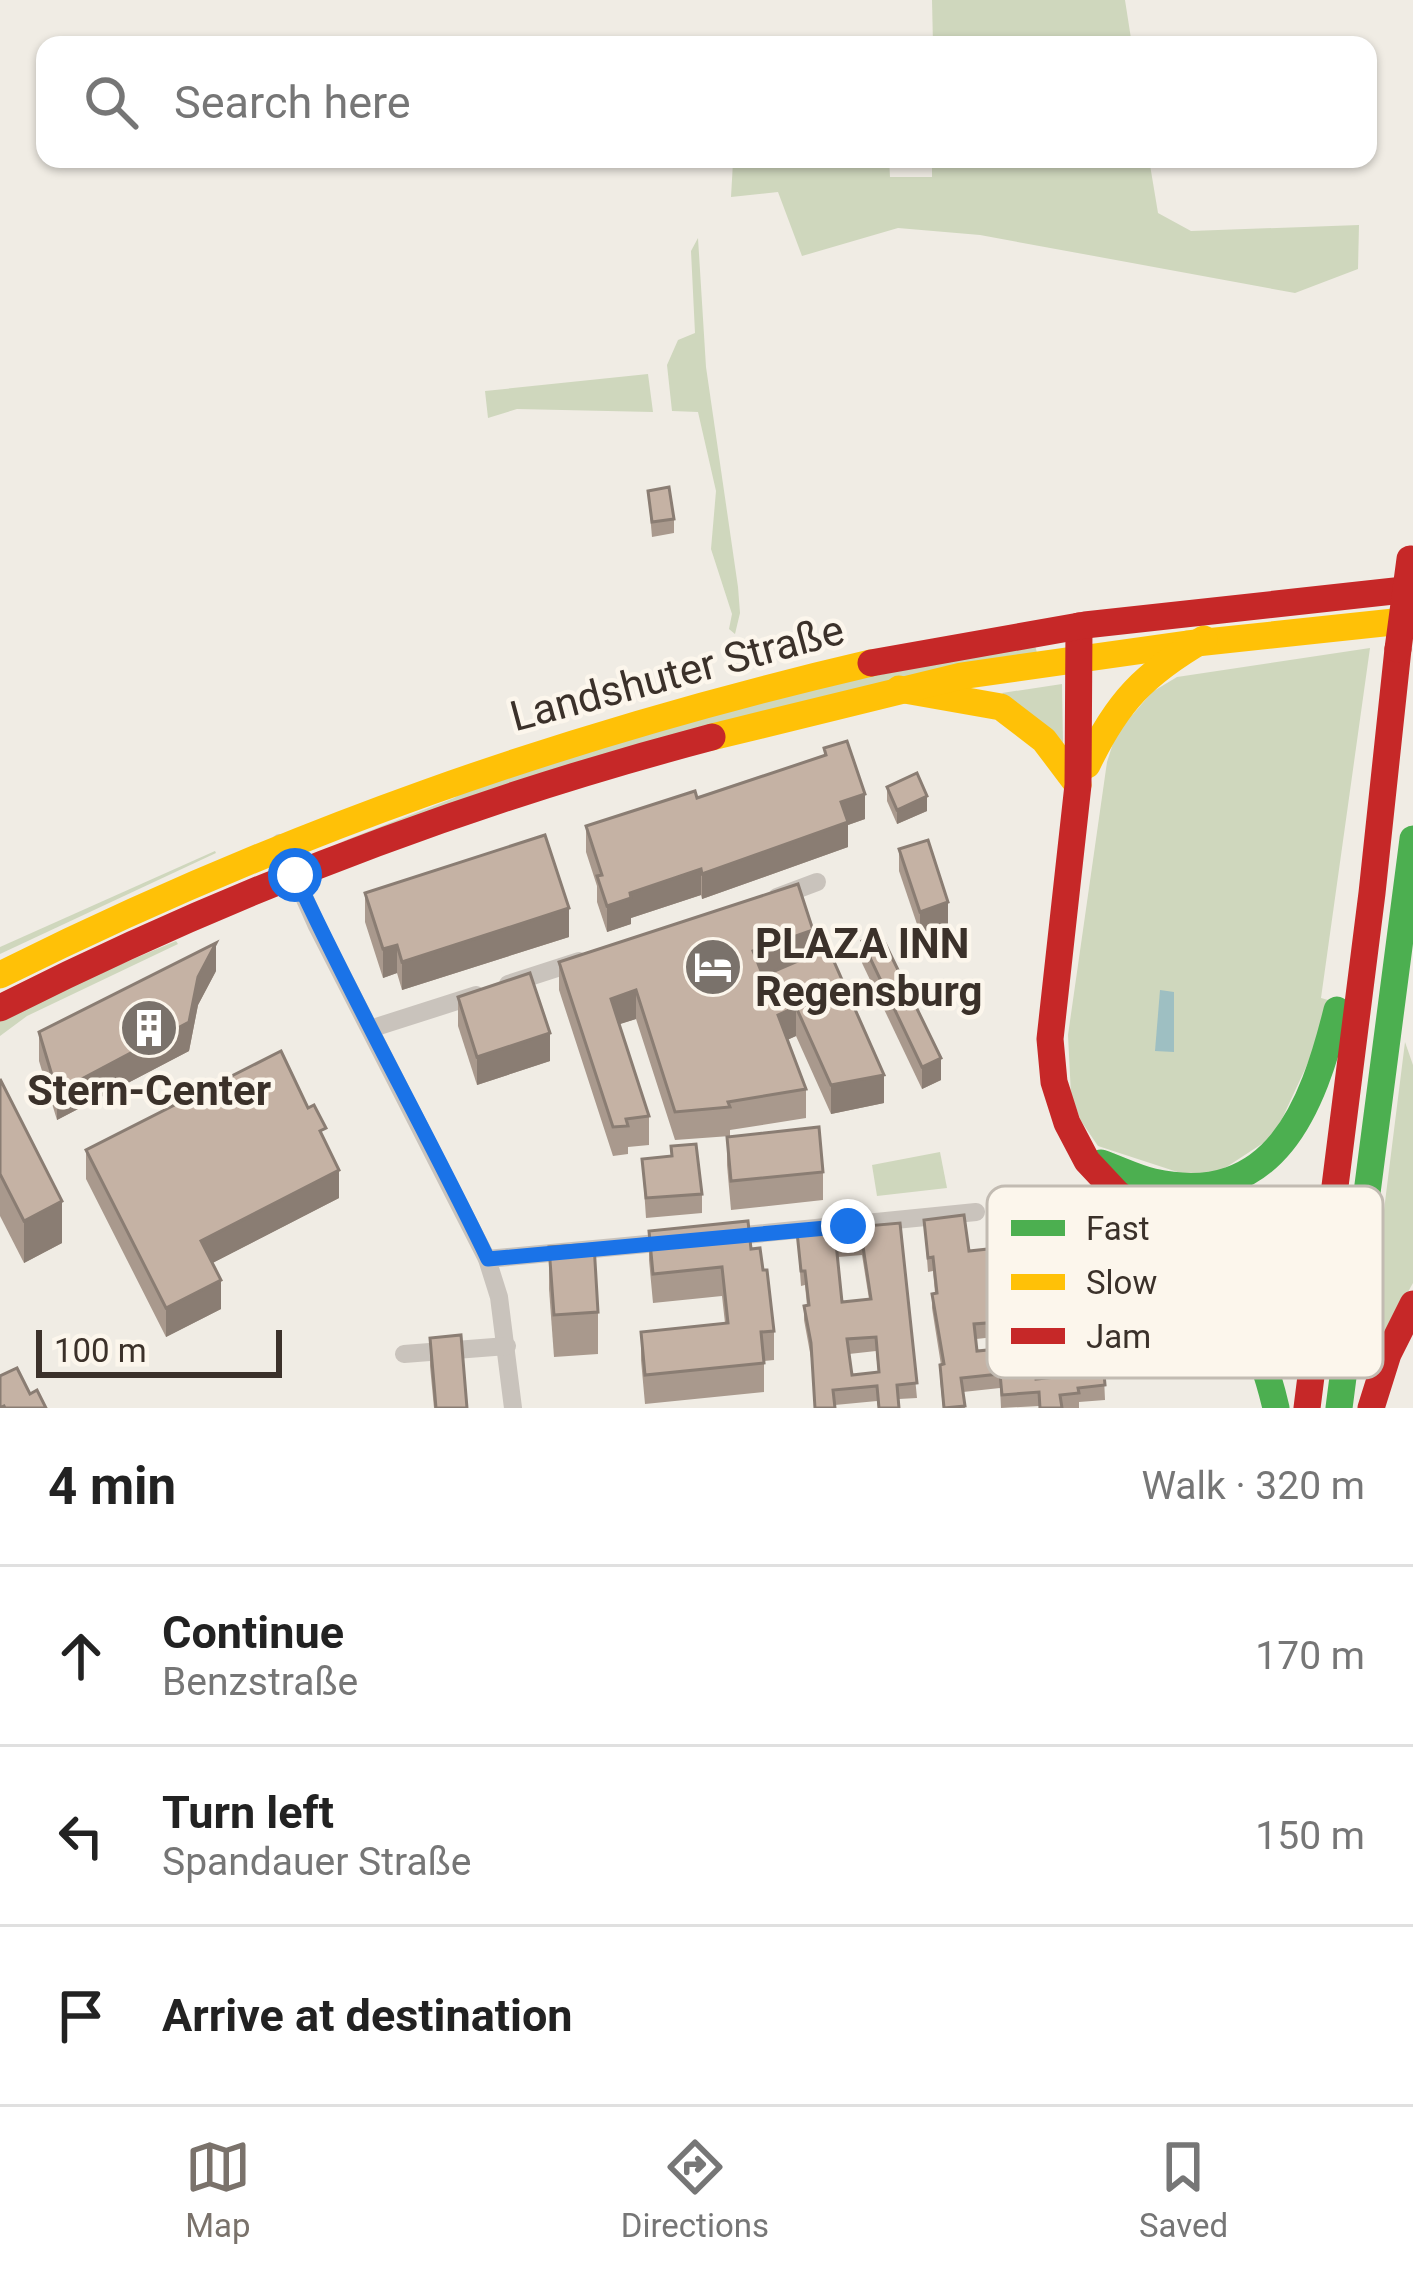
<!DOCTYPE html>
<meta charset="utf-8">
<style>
body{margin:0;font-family:Roboto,sans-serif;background:#f2f2f2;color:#222}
.scale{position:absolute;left:36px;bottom:30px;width:246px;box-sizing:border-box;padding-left:12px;border:6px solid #3b312a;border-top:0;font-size:33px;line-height:42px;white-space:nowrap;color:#3b312a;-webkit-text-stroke:9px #fcf6ec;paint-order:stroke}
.stop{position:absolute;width:36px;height:36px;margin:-27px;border:9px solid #1a73e8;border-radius:50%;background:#fff}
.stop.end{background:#1a73e8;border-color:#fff;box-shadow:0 3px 12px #0008}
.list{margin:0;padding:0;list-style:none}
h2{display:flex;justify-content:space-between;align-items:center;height:156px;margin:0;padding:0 48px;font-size:51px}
h2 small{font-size:39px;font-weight:400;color:#767676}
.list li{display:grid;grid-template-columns:78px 1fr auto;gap:36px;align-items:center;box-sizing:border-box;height:180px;padding:0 48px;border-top:3px solid #e0e0e0}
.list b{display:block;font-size:45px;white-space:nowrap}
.list p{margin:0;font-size:39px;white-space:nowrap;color:#767676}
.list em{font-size:39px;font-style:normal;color:#767676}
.icon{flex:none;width:66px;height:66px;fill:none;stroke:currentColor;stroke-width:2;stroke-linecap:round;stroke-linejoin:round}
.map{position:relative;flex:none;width:1413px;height:1408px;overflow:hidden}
.search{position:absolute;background:#fff;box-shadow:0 3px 9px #0004;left:36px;right:36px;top:36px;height:132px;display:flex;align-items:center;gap:30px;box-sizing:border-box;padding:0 42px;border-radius:24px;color:#767676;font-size:45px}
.sheet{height:696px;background:#fff}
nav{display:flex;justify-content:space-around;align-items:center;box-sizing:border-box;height:168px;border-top:3px solid #e0e0e0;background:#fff;font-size:33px;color:#767676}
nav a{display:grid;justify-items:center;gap:6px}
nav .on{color:#7a726b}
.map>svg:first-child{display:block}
.green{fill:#cfd7bd}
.water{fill:#9ebfc2}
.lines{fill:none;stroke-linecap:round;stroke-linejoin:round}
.street{stroke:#c9c3bc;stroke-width:18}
.fast{stroke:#4caf50;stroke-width:27}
.slow{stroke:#ffc107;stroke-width:27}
.jam{stroke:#c62828;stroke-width:27}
.jam-bridge{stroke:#c62828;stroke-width:27}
.wall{fill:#a9998d;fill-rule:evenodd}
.shaded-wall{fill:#8a7d73}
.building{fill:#c5b2a4;stroke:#8a7d73;stroke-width:3;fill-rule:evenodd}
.route{stroke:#1a73e8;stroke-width:15}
.labels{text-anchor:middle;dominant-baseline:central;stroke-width:9;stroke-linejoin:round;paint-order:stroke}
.street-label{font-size:42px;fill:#3b312a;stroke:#fcf6ec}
.poi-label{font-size:42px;font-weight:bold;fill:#3b312a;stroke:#fcf6ec;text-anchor:start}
.key{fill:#fcf6ec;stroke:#c2bbb2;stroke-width:3}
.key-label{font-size:33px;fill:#3b312a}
</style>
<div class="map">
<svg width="1413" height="1408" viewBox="0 0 1413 1408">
<rect width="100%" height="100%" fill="#f0ece4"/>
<!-- green -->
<g class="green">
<path d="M932,0h193l7,45h-199z"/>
<path d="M751,159h138l1,18h42v-18h217l9,54 33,18 168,-6 -1,44 -63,24 -315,-58 -82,-7 -96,28 -24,-64 -47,5 2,-35z"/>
<path d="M698,238l8,129 32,220 2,26 -5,21 -6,-5 3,-15 -21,-65 5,-58 -18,-79 -26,-1 -5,-46 11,-25 17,-7 -4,-82z"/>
<path d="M648,374l5,38 -136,-3 -29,9 -3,-27z"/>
<path d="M1035,645l2,8 -696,189 113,-44 16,-10 144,-46 202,-55z"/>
<path d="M1370,648l-49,350 7,2 -9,39 -45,97 -69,45 -107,-35 -17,-25 -10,-26 -3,-60 39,-273 9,-28 36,-42 25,-15z"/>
<path d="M1062,684l1,61 -61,-52z"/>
<path d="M215,851l1,2 -216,101v-7z"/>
<path d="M176,941l2,3 -151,72 -27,20v-21z"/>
<path d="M1405,1042l8,23v218l-49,87z"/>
<path d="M940,1152l7,36 -70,8 -5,-31z"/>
</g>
<!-- water -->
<path class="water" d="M1160,990l14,2v60l-19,-1z"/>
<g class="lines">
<!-- street -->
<g class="street">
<path d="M280,843l37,83 170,333 12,38 14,111"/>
<path d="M777,897l40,-15"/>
<path d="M508,984l71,-23"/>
<path d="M373,1028l103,-33"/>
<path d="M725,1237l251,-25"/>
<path d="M487,1259l181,-17"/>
<path d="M404,1354l103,-8"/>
</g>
<!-- fast -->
<g class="fast">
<path d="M1101,1163c17,6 35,15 52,19 122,27 160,-75 184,-172"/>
<path d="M1182,1242c52,43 79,101 94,166"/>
<path d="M1339,1408l74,-569"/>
</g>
<!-- slow -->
<g class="slow">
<path d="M899,689l102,18 43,33 34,45"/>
<path d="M712,737l249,-61 226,-32 226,-24"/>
<path d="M1087,765c30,-63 57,-91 117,-126"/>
<path d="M0,975c283,-141 562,-240 871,-312"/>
</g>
<!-- jam -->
<g class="jam">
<path d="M1079,626l-1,159 -28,254 4,43 13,41 20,38 30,32 65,49"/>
<path d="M871,663l214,-38 328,-36"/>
<path d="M0,1008c228,-115 465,-206 712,-271"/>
<path d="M1307,1408l65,-515 26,-244"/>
<path d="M1371,1408l17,-54 25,-50"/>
</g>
<!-- jam-bridge -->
<path class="jam-bridge" d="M1398,649l12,-90"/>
</g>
<!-- wall -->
<g class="wall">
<path d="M648,491l26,28v14l-22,4z"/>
<path d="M824,748l41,71 -17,6v22l-146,52 -1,-4 -70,23v6l-24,8 -10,-30v-16l-11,-34v-26l111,-28 127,-43z"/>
<path d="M887,787l40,24 -30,13 -10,-23z"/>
<path d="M899,849l49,75 -28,9 -21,-62z"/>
<path d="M365,893l204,44 -167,53 -5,-17 -14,5 -18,-56z"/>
<path d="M862,941l79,139 -19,9 -60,-126z"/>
<path d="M813,955l71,148 -53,11 -35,-78 -9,4 19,49v29l-76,12v6l-55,4 -39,-121 -17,5 30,92v29l-21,2v7l-15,2 -54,-166v-28z"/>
<path d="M216,971l-18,34 -9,46 -132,69 -18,-59v-29z"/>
<path d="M458,997l92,64 -73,24 -19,-59z"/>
<path d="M0,1079l62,164 -38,20 -24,-47z"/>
<path d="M727,1137l96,35v28l-92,10 -4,-45z"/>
<path d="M326,1143l13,55 -127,65 9,46 -55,28 -80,-158v-29z"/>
<path d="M671,1146l31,48v19l-56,5 -4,-59 29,-3z"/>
<path d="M924,1220l45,31 60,32 49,31v15l-40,4 -2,-23 -23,2 1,23 -38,4 1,12 51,5 8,23 48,-5 -5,-59 41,46v14l-16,2 1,23 -26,2v6h-40v-2l-38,2 -1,-20 -37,4 2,16h-22l-3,-29 1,-14 -9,-57v-14l3,-1 -2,-22 -5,1z"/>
<path d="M900,1223l17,175 -18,1v9h-21l-1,-7 -42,4 -24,-47 -7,-38v-14h3l-2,-21 -4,1 -4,-54zM862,1255l7,44 -27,3 -4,-45zM876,1351l2,21 -26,3 -3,-21z"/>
<path d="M649,1231l102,18 12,21 11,61v29l-10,1v31l-119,12 -4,-44v-28l84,-9 -3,-27 -69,7 -4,-43z"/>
<path d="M549,1247l49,65v42l-44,3 -5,-68z"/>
<path d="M430,1338l37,70h-33l-4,-42z"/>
</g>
<!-- shaded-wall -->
<g class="shaded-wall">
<path d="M865,794v25l-17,6v22l-146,52v-25l139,-72z"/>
<path d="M927,796v15l-30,13v-14z"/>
<path d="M701,869v26l-70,23v6l-24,8v-26l23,-13z"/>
<path d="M948,902v22l-28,9v-21z"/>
<path d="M569,908v29l-167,53v-28z"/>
<path d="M813,930v29l-60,20v-28z"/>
<path d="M216,943v28l-18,34 -9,46 -132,69v-28l141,-115z"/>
<path d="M397,945v28l-14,5v-29z"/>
<path d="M636,990v29l-25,8v-28z"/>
<path d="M796,1007v29l-18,8v-29z"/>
<path d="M550,1033v28l-73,24v-28z"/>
<path d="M941,1058v22l-19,9v-22z"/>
<path d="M884,1075v28l-53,11v-29z"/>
<path d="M339,1170v28l-138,71v-28z"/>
<path d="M62,1201v42l-38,20v-42z"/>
<path d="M221,1280v29l-55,28v-29z"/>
</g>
<!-- building -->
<g class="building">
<path d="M669,487l5,32 -22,3 -4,-31z"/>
<path d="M847,741l18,53 -24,8 7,20 -146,52 -1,-5 -71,24 1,5 -24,8 -10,-30 5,-1 -16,-49 109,-35 2,7 129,-43 -2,-7z"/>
<path d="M917,773l10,23 -30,14 -10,-23z"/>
<path d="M545,835l24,73 -167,54 -5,-17 -14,4 -18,-56z"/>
<path d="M928,840l20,62 -28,10 -21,-63z"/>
<path d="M798,884l15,46 -60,21 10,25 65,-28 56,127 -53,10 -35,-78 -18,8 28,74 -78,13 2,5 -55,5 -39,-122 -25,9 38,117 -23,3 2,7 -15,1 -54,-165z"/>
<path d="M880,933l61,125 -19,9 -60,-126z"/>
<path d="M216,943l-18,34 -9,45 -132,70 -18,-60z"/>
<path d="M530,973l20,60 -73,24 -19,-60z"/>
<path d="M281,1051l27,57 6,-3 12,23 -6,3 19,39 -138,71 20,39 -55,28 -80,-158z"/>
<path d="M0,1079l62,122 -38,20 -24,-47z"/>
<path d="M819,1127l4,45 -92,9 -4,-44z"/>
<path d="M696,1144l6,50 -56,4 -4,-39 30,-3 -1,-10z"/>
<path d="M964,1215l5,36 55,-6 5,38 45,-5 4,36 -40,4 -2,-23 -25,2 3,24 -40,3 3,27 50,-5 1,10 6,-1 2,24 49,-5 -6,-59 34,-3 7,49 -17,1 2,23 -27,3 1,5 -19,2 2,13h-22l-1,-16 -37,3 -2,-21 -39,4 4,28 -21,2 -4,-43 4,-1 -12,-70 5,-1 -4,-36 -5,1 -4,-38z"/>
<path d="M748,1221l3,28 9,-1 3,22h4l7,61 -13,1 3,31 -119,12 -4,-43 87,-9 -6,-56 -69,7 -4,-43z"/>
<path d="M900,1223l17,160 -20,2 2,23h-20l-2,-22 -44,4 2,18h-20l-4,-65 -7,-37 5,-1 -4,-34h-4l-4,-39zM862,1240l9,59 -29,3 -6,-59zM876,1337l3,35 -27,3 -5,-36z"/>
<path d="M594,1244l4,68 -44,3 -5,-68z"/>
<path d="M461,1335l6,73h-31l-6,-70z"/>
<path d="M17,1368l13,26 7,-4 9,18h-41l-1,-2 -4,2v-32z"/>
</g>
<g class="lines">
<!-- route -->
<path class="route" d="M295,875c60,130 131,255 193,384l360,-33"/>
</g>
<!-- icons -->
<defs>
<symbol id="hotel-disc" viewBox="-11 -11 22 22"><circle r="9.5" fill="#7a726b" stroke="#fcf6ec"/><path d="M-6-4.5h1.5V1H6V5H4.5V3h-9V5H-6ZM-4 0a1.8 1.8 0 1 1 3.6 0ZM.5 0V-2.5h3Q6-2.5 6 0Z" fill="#fff"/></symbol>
<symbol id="building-disc" viewBox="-11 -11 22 22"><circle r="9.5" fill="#7a726b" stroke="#fcf6ec"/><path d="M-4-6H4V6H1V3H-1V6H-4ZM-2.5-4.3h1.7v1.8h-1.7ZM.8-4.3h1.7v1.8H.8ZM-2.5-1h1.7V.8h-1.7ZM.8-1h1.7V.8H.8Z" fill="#fff"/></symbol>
</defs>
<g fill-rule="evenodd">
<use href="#hotel-disc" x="680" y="934" width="66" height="66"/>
<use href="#building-disc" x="116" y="995" width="66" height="66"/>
</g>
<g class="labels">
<!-- street labels -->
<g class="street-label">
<text transform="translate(677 673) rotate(-15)">Landshuter Straße</text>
</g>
<!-- poi labels -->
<g class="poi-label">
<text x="755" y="943">PLAZA INN<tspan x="755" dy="48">Regensburg</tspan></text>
<text x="149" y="1090" text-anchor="middle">Stern-Center</text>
</g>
</g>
<!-- legend -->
<rect x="987" y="1186" width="396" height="192" rx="18" class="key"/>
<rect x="1011" y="1220" width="54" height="16" fill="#4caf50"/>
<rect x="1011" y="1274" width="54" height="16" fill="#ffc107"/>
<rect x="1011" y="1328" width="54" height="16" fill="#c62828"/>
<g class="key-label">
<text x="1086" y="1240">Fast</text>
<text x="1086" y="1294">Slow</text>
<text x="1086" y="1348">Jam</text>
</g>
</svg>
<div class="scale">100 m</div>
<div class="stop" style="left:295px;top:875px"></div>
<div class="stop end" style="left:848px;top:1226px"></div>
<div class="search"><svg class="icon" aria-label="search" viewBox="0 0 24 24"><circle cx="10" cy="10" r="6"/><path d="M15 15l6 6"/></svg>Search here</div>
</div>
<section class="sheet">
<h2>4 min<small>Walk · 320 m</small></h2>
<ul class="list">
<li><svg class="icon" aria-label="ahead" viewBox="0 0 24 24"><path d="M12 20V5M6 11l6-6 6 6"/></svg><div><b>Continue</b><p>Benzstraße</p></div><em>170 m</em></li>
<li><svg class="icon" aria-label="left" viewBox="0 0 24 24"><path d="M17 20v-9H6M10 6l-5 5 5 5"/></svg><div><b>Turn left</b><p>Spandauer Straße</p></div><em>150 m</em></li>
<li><svg class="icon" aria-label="arrive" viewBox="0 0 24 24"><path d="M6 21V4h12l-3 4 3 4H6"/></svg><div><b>Arrive at destination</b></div></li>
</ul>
</section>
<nav>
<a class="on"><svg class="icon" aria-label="map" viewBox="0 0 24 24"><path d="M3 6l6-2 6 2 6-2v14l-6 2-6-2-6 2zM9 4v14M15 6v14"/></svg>Map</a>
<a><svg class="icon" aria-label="directions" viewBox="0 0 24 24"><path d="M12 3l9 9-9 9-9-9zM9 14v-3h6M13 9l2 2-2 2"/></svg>Directions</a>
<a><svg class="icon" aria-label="saved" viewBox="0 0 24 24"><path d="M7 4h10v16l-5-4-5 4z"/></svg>Saved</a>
</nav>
